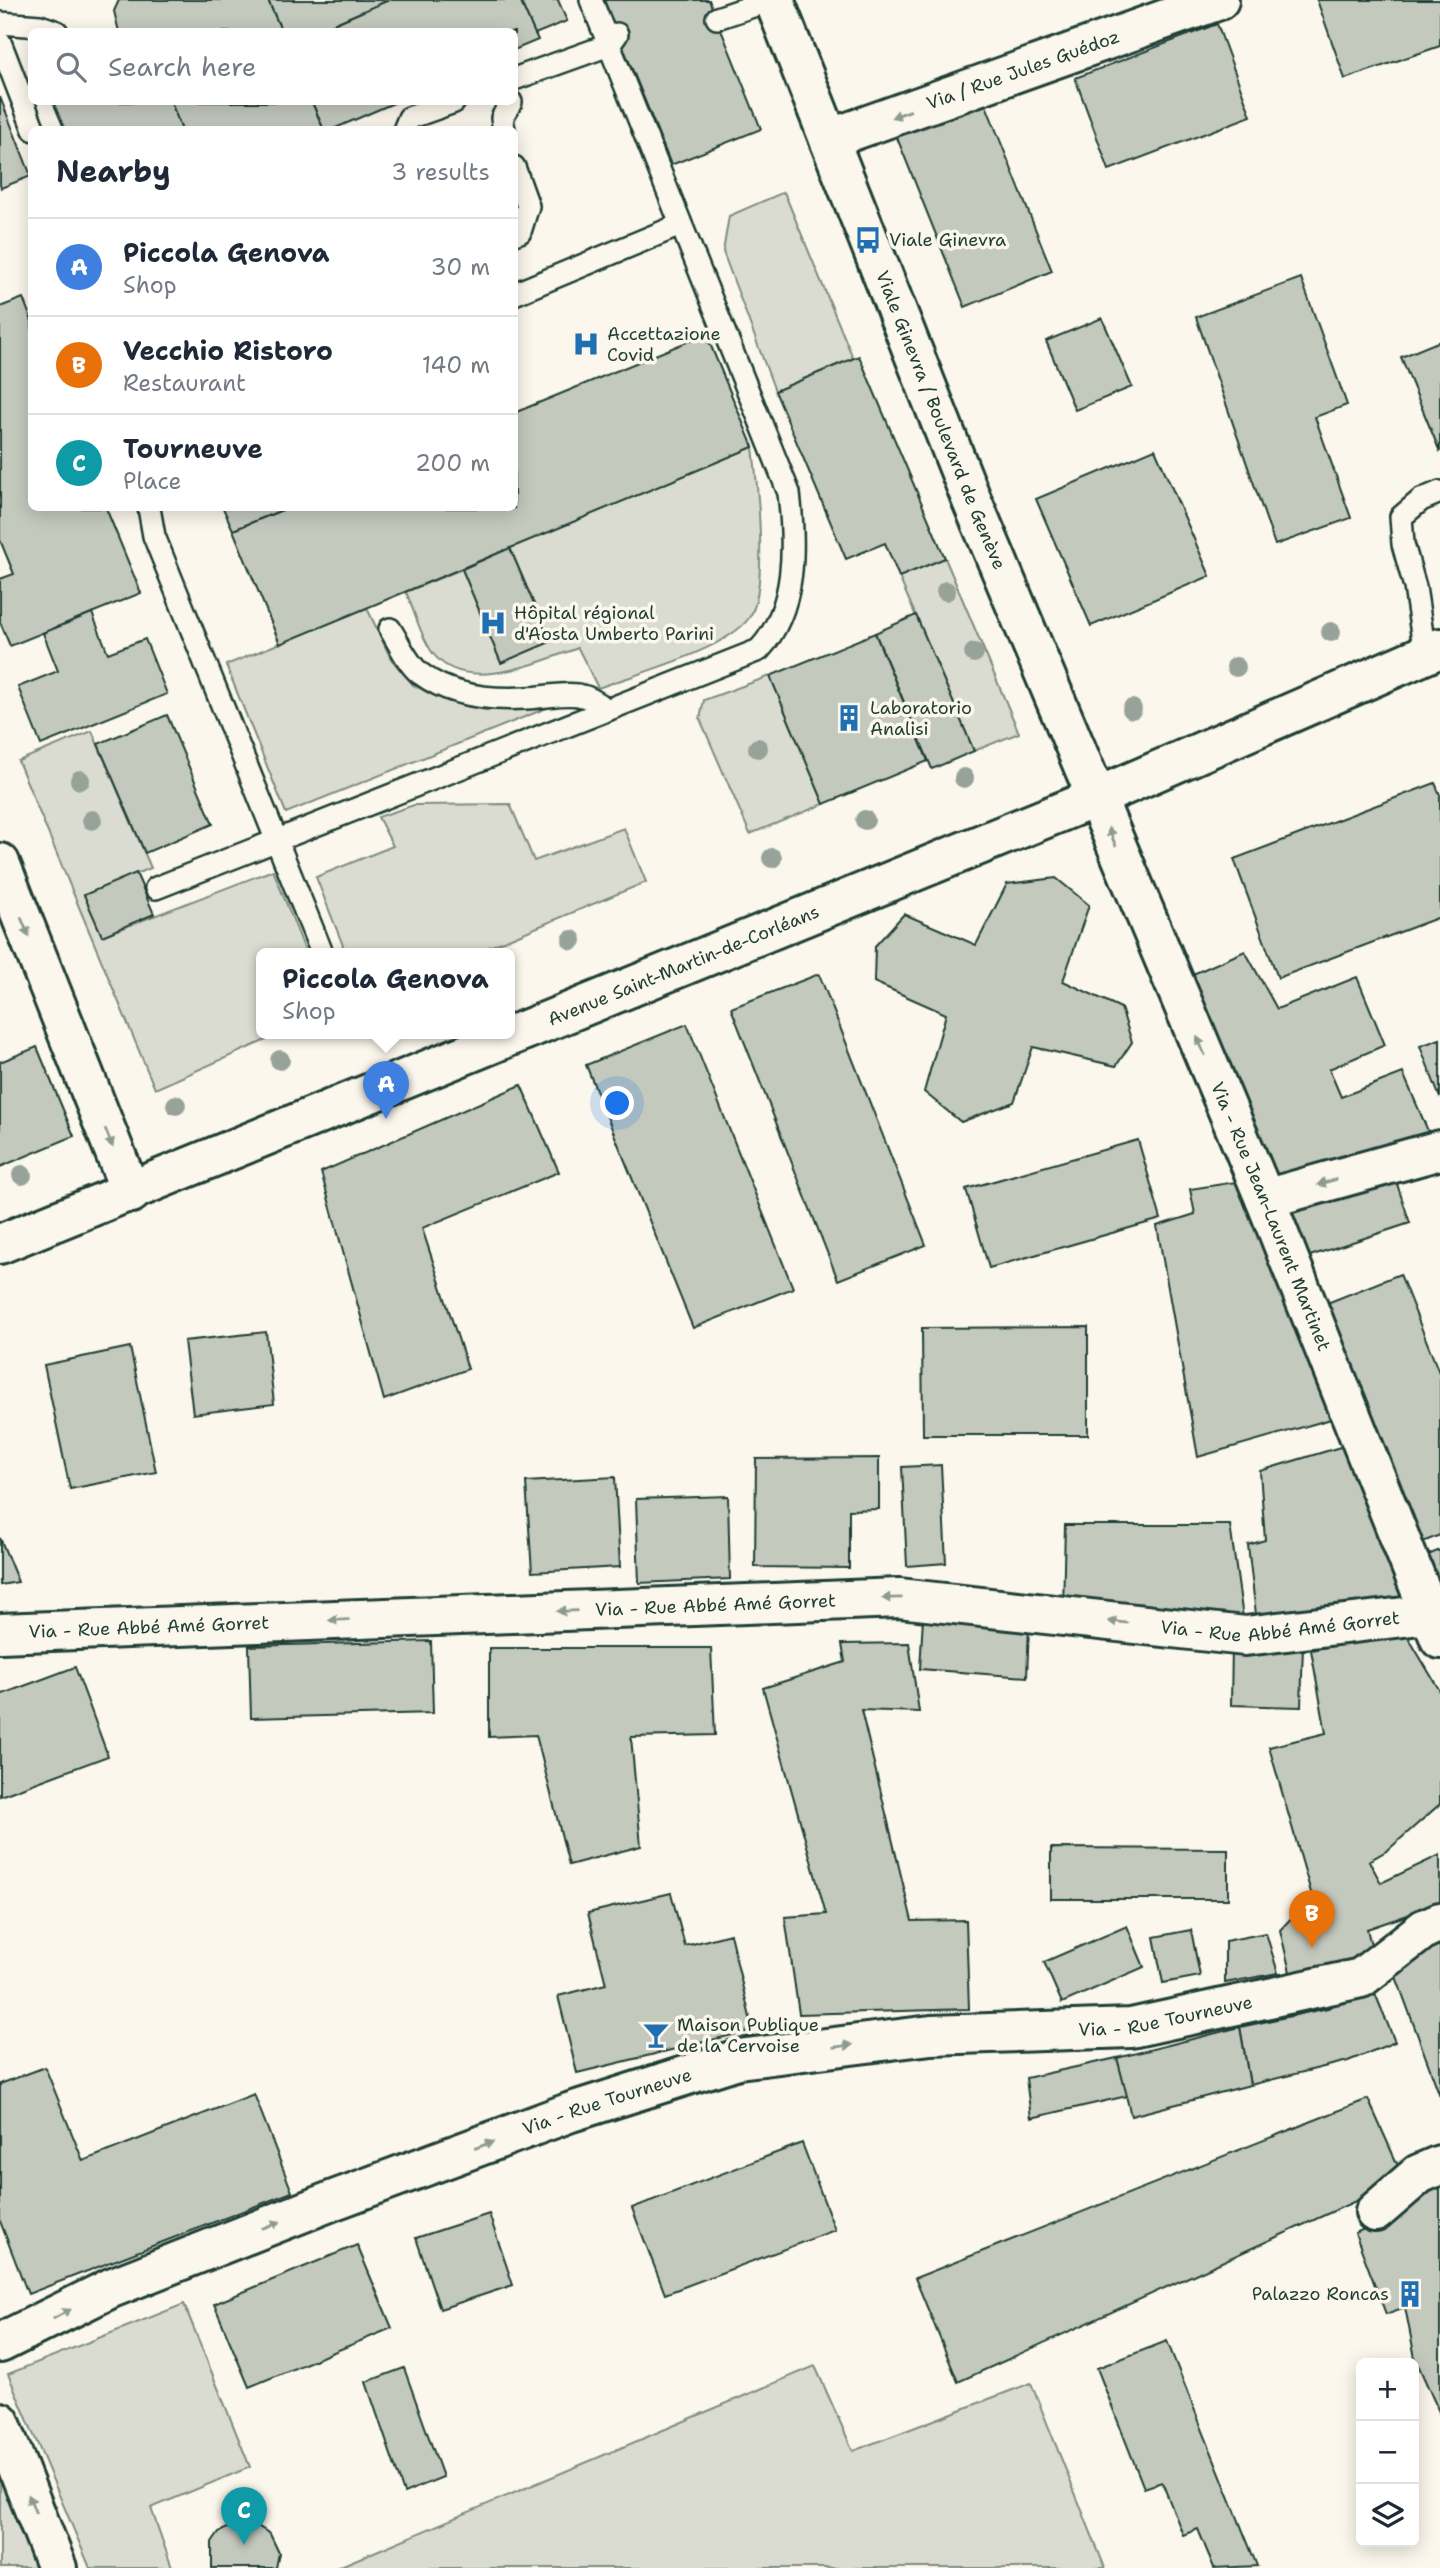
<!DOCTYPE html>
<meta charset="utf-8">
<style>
body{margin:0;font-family:"Shantell Sans",sans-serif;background:#f2f2f3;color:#1f2937}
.controls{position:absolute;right:21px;bottom:21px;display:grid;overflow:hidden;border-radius:10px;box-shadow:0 4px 18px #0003}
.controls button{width:63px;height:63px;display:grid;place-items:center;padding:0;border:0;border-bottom:2px solid #e0e1e3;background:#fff;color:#1f2937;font:35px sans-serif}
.you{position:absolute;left:618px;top:1104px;width:24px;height:24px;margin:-18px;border:5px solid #fff;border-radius:50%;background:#1a73e8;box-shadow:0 0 0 10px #1a73e833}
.badge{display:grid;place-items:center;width:46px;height:46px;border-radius:50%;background:#db2777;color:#fff;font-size:23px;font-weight:700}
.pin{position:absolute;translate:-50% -58px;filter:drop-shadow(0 2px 4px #0008)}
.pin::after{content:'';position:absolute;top:37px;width:24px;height:21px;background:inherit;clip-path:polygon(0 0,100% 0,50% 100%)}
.popup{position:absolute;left:256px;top:948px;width:259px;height:91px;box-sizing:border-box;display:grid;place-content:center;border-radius:10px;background:#fff;filter:drop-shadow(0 2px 5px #0005);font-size:23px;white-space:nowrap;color:#747a83}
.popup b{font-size:26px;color:#1f2937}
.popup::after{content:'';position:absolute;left:50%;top:100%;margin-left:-14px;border:14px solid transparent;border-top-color:#fff}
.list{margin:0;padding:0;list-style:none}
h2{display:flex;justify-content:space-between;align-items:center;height:91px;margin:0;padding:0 28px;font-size:30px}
h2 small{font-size:23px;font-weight:400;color:#747a83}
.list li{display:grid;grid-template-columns:46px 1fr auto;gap:21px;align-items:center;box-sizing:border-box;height:98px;padding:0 28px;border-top:2px solid #e0e1e3}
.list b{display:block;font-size:26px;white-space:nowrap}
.list p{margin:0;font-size:23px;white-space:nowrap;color:#747a83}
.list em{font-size:23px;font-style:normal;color:#747a83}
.icon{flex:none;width:38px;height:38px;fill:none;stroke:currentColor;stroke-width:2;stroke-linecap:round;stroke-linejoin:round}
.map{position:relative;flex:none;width:1440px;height:2568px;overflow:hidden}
.search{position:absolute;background:#fff;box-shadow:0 4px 18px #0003;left:28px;top:28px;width:490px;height:77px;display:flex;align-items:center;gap:18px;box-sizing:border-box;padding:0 24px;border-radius:10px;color:#747a83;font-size:26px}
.panel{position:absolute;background:#fff;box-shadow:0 4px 18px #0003;left:28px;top:126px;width:490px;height:385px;border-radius:10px}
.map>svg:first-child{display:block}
.green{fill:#dbdcd1;stroke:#7d8c82;stroke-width:2}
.building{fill:#c4c9be;stroke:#1f3d34;stroke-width:2}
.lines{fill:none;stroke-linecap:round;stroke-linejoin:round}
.lane-casing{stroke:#1f3d34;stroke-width:26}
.street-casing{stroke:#1f3d34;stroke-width:44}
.secondary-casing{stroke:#1f3d34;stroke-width:44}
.lane{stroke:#fbf7ec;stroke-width:21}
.street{stroke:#fbf7ec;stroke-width:38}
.secondary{stroke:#fbf7ec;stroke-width:38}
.tree{fill:#97a298}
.oneway{fill:#8d9a90}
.labels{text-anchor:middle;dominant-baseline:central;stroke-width:7;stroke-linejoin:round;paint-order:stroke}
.street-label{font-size:18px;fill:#1f3d34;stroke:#fbf7ec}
.poi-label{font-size:18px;fill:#1f3d34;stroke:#fbf7ec;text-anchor:start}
</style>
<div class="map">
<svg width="1440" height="2568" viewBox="0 0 1440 2568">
<rect width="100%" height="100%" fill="#fbf7ec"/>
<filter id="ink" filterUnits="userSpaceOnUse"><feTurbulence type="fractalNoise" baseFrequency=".0143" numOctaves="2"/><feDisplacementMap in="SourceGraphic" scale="14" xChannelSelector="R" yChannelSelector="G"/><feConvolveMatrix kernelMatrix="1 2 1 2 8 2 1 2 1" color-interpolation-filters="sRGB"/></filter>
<g filter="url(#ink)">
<!-- green -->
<g class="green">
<path d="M784,192l69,166 -78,33 -52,-139 6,-36z"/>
<path d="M753,447c4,35 16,143 -4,171 -23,32 -113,56 -151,70l-20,-40c-39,14 -115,48 -146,4 -12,-17 -18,-42 -26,-60l56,-23 39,94 49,-21 -40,-94z"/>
<path d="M945,558l74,175 -45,18 -75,-174z"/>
<path d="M367,608l24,51 22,26 36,17 36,8 59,-8 3,6 -261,105 -60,-148z"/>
<path d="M770,676l54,128 -74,30 -50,-115 4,-19z"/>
<path d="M92,731l59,137 -66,27 17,41 171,-66 33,83h-44v80h20l-127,56 -137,-328z"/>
<path d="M510,804l24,57 90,-33 22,54 -171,71h-129l-30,-76 77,-31 -15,-29 36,-12z"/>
<path d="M184,2304l66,163 -99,41 21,60h-82l-82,-194z"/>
<path d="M815,2366l38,85 178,-68 74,185h-769z"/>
<path d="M0,2475l37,93h-37z"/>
</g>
<!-- building -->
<g class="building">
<path d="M119,0h149l14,32h-163l-5,-21z"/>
<path d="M268,0h121l-74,32h-33z"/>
<path d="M389,0h131l18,40 -24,10v-18h-199z"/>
<path d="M520,0h38l9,21 -32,13z"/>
<path d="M604,0h105l52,129 -90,36z"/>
<path d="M1317,0h123v46l-95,33z"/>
<path d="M1217,24l34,92 -142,54 -34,-92z"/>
<path d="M0,97l31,79 -30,12 -1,-3z"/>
<path d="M984,100l68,171 -87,36 -69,-172z"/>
<path d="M53,102h118l11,28h-117z"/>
<path d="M171,102h141l12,28h-142z"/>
<path d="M312,102h84l-65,28h-7z"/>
<path d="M1301,278l46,127 -32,12 36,101 -76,27 -79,-228z"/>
<path d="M23,298l9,23v187h74l35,85 -131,53 -10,-24v-43l14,-5 -14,-34v-233z"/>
<path d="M1102,318l30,69 -57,23 -29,-69z"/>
<path d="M706,334l47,113 -473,197 -47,-114 54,-22h227v-95z"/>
<path d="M1440,341v111l-39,-95z"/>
<path d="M859,356l86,202 -46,19 -14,-34 -39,16 -71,-168z"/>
<path d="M1155,449l55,127 -119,50 -55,-127z"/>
<path d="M223,508h64l-54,22z"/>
<path d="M510,548l40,94 -49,21 -39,-94z"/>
<path d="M92,613l16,40 37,-14 22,55 -126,51 -23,-58 40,-16 -15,-38z"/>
<path d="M916,615l58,136 -42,18 -57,-136z"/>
<path d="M875,633l53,128 -104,43 -54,-128z"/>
<path d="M167,715l46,109 -68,29 -47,-109z"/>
<path d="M1435,783l5,12v122l-162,61 -44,-119z"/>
<path d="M136,873l18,41 -52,22 -18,-41z"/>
<path d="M1056,878l33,27 -26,76 58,27 11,34 -16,24 -83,-19 -19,55 -53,20 -37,-30 22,-78 -72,-32 1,-36 29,-32 72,31 31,-61z"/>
<path d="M1245,951l32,58 80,-32 28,68 -56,24 12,28 62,-24 29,67 -155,44 -84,-210z"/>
<path d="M819,974l107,271 -88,35 -107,-272z"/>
<path d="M687,1024l106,264 -100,40 -107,-263z"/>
<path d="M1440,1039v59l-20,-52z"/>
<path d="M37,1047l37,89 -74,31v-105z"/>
<path d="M521,1085l38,87 -137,56 46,141 -84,31 -63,-228z"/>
<path d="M1138,1140l23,79 -172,49 -23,-79z"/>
<path d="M1393,1172l17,51 -106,35 -17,-50z"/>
<path d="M1242,1181l89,238 -133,38 -41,-231 38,-12 -5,-25z"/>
<path d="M1400,1274l40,101v160l-17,7 -96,-239z"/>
<path d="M1088,1327v108h-165l-1,-107z"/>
<path d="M266,1332l8,72 -81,10 -9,-73z"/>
<path d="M130,1347l26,125 -86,17 -26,-124z"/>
<path d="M1347,1445l63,158 -153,20 -9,-78 17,-5 -5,-69z"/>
<path d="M879,1458v51l-30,1v58l-94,-1 1,-108z"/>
<path d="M941,1465l5,98 -39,3 -5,-99z"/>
<path d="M615,1477l5,90 -88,5 -6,-90z"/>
<path d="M728,1496l2,83 -91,4 -3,-84z"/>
<path d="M1065,1525h165l14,100 -181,-16z"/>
<path d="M0,1538l18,44 -18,3z"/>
<path d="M1440,1550v36l-12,-31z"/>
<path d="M923,1618l106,8 -2,51 -107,-8z"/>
<path d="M1405,1632l35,59v113l-52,46 -19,11 12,22 59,-28v49l-73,25 6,24 -82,23 -11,-46 32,-34 -43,-149 57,-14 -15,-83z"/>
<path d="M431,1641l2,72 -182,5 -2,-72z"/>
<path d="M909,1643l10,69 -58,-2 51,211 54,-1 3,89 -170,5 -14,-97 41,-3 -63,-226 82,-26 -3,-18z"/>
<path d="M1232,1645l71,1 -2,61 -70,-2z"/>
<path d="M489,1648h222l4,87 -84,2 10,109 -72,19 -33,-130 -47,2z"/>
<path d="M75,1667l33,89 -108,40v-101z"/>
<path d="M1051,1848l177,1v50h-177z"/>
<path d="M671,1893l14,53 45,-12 23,96 -176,43 -19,-77 48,-12 -18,-71z"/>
<path d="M1127,1926l17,41 -82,36 -18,-41z"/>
<path d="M1191,1930l9,46 -37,7 -9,-46z"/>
<path d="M1266,1933l12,40 -53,10v-42z"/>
<path d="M1440,1945v151l-49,-133z"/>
<path d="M1372,1986l23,56 -47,19 -98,24 -10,-58 88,-19z"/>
<path d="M1240,2027l10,58 -119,31 -14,-58z"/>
<path d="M1117,2058l10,38 -96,22 -5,-40z"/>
<path d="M45,2067l38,94 171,-67 38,98 -264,102 -28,-73v-137z"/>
<path d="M1368,2099l36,80 -446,203 -43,-104z"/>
<path d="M802,2143l33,87 -170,64 -33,-86z"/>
<path d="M1440,2177v237l-25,-56 -10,-51 -19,7 -31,-81 49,-21z"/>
<path d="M489,2214l24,71 -73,24 -24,-71z"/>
<path d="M357,2245l35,83 -143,59 -35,-83z"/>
<path d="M1167,2341l90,225 -43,2 -16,-39 -15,6 -21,-53 -18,6 -47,-120z"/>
<path d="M404,2368l39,109 -39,16 -38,-111z"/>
<path d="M240,2522h11l19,12 9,19 -3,15h-64v-26l7,-10z"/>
</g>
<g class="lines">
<defs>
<g id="lane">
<path d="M717,18l54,-18"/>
<path d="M0,23l40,3 17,6"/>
<path d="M0,42l34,88"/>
<path d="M514,79l95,-34 8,-11"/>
<path d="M404,130l5,-12 45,-16"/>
<path d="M504,130l-2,-12 9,-16"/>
<path d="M514,167l14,39 -8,26 -6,2"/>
<path d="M514,294l166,-69"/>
<path d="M149,508l5,28 168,417"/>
<path d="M390,629c9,14 18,36 31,45 29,22 69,26 105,24 34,-1 52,-13 81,12"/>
<path d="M1425,654l-10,-67 -12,-43 -2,-27 20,-17 19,-8"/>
<path d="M156,888l603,-238c38,-41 36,-105 30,-157l-198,-493"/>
</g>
<g id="street">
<path id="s1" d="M774,0l198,501 293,698 175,440"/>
<path id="s2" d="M829,139l390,-139"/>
<path d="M0,863l131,330"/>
<path d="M1265,1199l175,-49"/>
<path id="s3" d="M0,1633l899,-35 346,38 184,-22"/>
<path d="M1375,2212l44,-38 21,-9"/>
<path id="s4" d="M0,2343l111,-55 223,-88 237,-88 167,-53 193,-24 200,-7 230,-50 63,-49 16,-7"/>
<path d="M0,2422l57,146"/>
</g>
<g id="secondary">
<path id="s5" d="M0,1244l1095,-446 345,-150"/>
</g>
</defs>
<!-- lane casing -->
<use href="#lane" class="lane-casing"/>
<!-- street casing -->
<use href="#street" class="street-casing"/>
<!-- secondary casing -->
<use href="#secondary" class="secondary-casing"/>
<!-- lane -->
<use href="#lane" class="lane"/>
<!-- street -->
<use href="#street" class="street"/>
<!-- secondary -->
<use href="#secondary" class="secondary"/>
</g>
<!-- trees -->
<g class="tree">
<circle cx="946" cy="591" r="10"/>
<circle cx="1331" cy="632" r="10"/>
<circle cx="974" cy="653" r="10"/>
<circle cx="1236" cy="667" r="10"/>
<circle cx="1132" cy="709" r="10"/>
<circle cx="758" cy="748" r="10"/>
<circle cx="964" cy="778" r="10"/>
<circle cx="80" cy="780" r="10"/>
<circle cx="92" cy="820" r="10"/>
<circle cx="865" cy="820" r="10"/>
<circle cx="772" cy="858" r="10"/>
<circle cx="572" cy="940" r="10"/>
<circle cx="280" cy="1060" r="10"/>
<circle cx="176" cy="1105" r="10"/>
<circle cx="22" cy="1175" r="10"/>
</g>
<!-- one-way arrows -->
<defs><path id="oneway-solid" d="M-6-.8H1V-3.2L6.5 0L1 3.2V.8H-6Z" transform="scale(1.75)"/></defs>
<g class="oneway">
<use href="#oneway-solid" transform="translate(901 114) rotate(160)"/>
<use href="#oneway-solid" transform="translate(1112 837) rotate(-113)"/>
<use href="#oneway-solid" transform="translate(25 927) rotate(68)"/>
<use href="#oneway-solid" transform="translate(1201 1046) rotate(-113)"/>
<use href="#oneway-solid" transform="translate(109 1138) rotate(68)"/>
<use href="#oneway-solid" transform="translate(1327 1182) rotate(164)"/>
<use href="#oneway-solid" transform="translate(892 1598) rotate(179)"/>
<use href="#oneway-solid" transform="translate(567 1611) rotate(178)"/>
<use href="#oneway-solid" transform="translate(339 1620) rotate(178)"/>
<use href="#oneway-solid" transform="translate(1118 1622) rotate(-174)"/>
<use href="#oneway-solid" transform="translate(843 2046) rotate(-7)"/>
<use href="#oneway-solid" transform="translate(484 2145) rotate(-20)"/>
<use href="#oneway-solid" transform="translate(271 2225) rotate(-21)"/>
<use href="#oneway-solid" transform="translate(62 2314) rotate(-28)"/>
<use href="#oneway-solid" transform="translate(32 2504) rotate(-111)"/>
</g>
</g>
<!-- icons -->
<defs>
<symbol id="bus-bare" viewBox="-9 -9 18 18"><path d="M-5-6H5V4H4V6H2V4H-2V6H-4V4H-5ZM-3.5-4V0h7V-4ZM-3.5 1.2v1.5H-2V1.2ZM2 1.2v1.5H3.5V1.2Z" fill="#1f6fb2" stroke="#fbf7ec" stroke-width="2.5" paint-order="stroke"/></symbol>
<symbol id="hospital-bare" viewBox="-9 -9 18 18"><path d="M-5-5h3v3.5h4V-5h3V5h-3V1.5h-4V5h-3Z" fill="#1f6fb2" stroke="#fbf7ec" stroke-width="2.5" paint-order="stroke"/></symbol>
<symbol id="building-bare" viewBox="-9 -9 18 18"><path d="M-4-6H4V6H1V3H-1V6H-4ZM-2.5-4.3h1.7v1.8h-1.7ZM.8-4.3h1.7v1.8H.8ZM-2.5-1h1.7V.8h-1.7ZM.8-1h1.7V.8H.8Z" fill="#1f6fb2" stroke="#fbf7ec" stroke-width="2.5" paint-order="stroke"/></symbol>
<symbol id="bar-bare" viewBox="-9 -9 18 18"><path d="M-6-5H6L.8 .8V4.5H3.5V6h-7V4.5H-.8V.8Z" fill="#1f6fb2" stroke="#fbf7ec" stroke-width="2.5" paint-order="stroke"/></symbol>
</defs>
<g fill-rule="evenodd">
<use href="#bus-bare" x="849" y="221" width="38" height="38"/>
<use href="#hospital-bare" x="567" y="325" width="38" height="38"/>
<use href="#hospital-bare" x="474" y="604" width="38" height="38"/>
<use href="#building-bare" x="830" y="699" width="38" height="38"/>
<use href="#bar-bare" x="637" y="2016" width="38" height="38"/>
<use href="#building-bare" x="1391" y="2275" width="38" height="38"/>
</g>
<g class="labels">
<!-- street labels -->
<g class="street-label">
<text stroke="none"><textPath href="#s2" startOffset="206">Via / Rue Jules Guédoz</textPath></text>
<text stroke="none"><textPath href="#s1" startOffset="452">Viale Ginevra / Boulevard de Genève</textPath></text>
<text stroke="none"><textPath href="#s5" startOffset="738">Avenue Saint-Martin-de-Corléans</textPath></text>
<text stroke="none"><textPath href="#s1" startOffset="1314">Via - Rue Jean-Laurent Martinet</textPath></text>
<text stroke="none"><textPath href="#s3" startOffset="716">Via - Rue Abbé Amé Gorret</textPath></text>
<text stroke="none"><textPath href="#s3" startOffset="1283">Via - Rue Abbé Amé Gorret</textPath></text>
<text stroke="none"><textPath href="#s3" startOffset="149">Via - Rue Abbé Amé Gorret</textPath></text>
<text stroke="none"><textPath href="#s4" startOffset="1222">Via - Rue Tourneuve</textPath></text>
<text stroke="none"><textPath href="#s4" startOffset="654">Via - Rue Tourneuve</textPath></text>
</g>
<!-- poi labels -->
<g class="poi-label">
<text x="889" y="240">Viale Ginevra</text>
<text x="607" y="334">Accettazione<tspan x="607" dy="21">Covid</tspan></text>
<text x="514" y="613">Hôpital régional<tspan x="514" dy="21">d'Aosta Umberto Parini</tspan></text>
<text x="870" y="708">Laboratorio<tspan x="870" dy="21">Analisi</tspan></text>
<text x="677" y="2025">Maison Publique<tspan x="677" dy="21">de la Cervoise</tspan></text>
<text x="1389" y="2294" text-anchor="end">Palazzo Roncas</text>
</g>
</g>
</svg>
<div class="controls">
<button>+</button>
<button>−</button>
<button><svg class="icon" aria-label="layers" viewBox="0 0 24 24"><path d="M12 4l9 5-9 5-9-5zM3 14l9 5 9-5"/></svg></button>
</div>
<div class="you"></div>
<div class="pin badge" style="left:386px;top:1119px;background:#3f7fe0">A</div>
<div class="popup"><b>Piccola Genova</b>Shop</div>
<div class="pin badge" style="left:1312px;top:1948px;background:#e8710a">B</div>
<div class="pin badge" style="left:244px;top:2545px;background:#0f9aa8">C</div>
<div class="search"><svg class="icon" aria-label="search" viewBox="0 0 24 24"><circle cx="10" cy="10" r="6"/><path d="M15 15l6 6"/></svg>Search here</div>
<section class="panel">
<h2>Nearby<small>3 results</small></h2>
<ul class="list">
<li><span class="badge" style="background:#3f7fe0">A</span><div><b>Piccola Genova</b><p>Shop</p></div><em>30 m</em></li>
<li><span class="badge" style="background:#e8710a">B</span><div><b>Vecchio Ristoro</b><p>Restaurant</p></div><em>140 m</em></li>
<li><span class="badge" style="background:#0f9aa8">C</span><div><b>Tourneuve</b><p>Place</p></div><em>200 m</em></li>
</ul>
</section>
</div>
